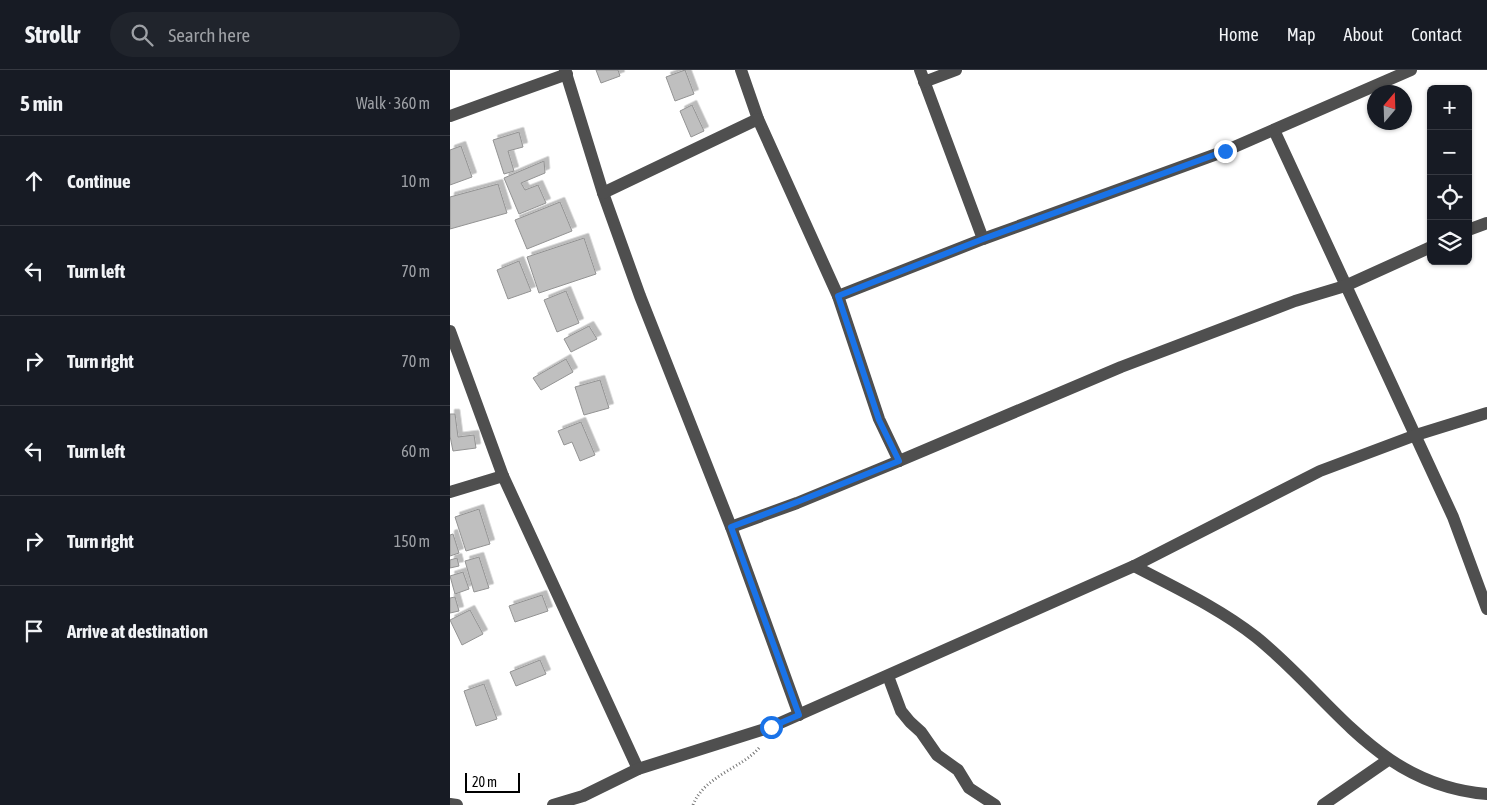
<!DOCTYPE html>
<meta charset="utf-8">
<style>
body{margin:0;font-family:"Asap Condensed",sans-serif;background:#20242c;color:#f1f3f6}
.controls{position:absolute;right:15px;top:15px;display:grid;overflow:hidden;border-radius:8px;box-shadow:0 1px 4px #0004}
.controls button{width:45px;height:45px;display:grid;place-items:center;padding:0;border:0;border-bottom:1px solid #363941;background:#171b24;color:#f1f3f6;font:25px sans-serif}
.compass{position:absolute;left:917px;top:15px;width:45px;height:45px;border-radius:50%;background:#171b24;box-shadow:0 1px 4px #0004;rotate:19deg}
.scale{position:absolute;left:15px;bottom:12px;width:55px;box-sizing:border-box;padding-left:5px;border:2px solid #000;border-top:0;font-size:14px;line-height:18px;white-space:nowrap;color:#000;-webkit-text-stroke:4px #fff;paint-order:stroke}
.stop{position:absolute;width:15px;height:15px;margin:-11px;border:4px solid #1a73e8;border-radius:50%;background:#fff}
.stop.end{background:#1a73e8;border-color:#fff;box-shadow:0 1px 5px #0008}
.list{margin:0;padding:0;list-style:none}
h2{display:flex;justify-content:space-between;align-items:center;height:65px;margin:0;padding:0 20px;font-size:21px}
h2 small{font-size:16px;font-weight:400;color:#9ea1a6}
.list li{display:grid;grid-template-columns:32px 1fr auto;gap:15px;align-items:center;box-sizing:border-box;height:90px;padding:0 20px;border-top:1px solid #363941}
.list b{display:block;font-size:19px;white-space:nowrap}
.list em{font-size:16px;font-style:normal;color:#9ea1a6}
.icon{flex:none;width:28px;height:28px;fill:none;stroke:currentColor;stroke-width:2;stroke-linecap:round;stroke-linejoin:round}
.map{position:relative;flex:none;width:1037px;height:735px;overflow:hidden}
header{display:flex;align-items:center;gap:30px;box-sizing:border-box;height:70px;padding:0 25px;background:#171b24;border-bottom:1px solid #363941}
header strong{font-size:24px}
nav{display:flex;gap:28px;margin-inline-start:auto;font-size:18px}
.search{width:350px;height:45px;background:#20242c;display:flex;align-items:center;gap:12px;box-sizing:border-box;padding:0 18px;border-radius:28px;color:#9ea1a6;font-size:19px}
main{display:flex}
aside{flex:1;background:#171b24}
.map>svg:first-child{display:block}
.building{fill:#bfbfbf;stroke:#939393;filter:url(#shadow)}
.lines{fill:none;stroke-linecap:round;stroke-linejoin:round}
.path{stroke:#717171;stroke-width:3;stroke-dasharray:1 2.5;stroke-linecap:butt}
.minor{stroke:#4f4f4f;stroke-width:12}
.route{stroke:#1a73e8;stroke-width:6}
</style>
<header>
<strong>Strollr</strong>
<div class="search"><svg class="icon" aria-label="search" viewBox="0 0 24 24"><circle cx="10" cy="10" r="6"/><path d="M15 15l6 6"/></svg>Search here</div>
<nav><a>Home</a><a>Map</a><a>About</a><a>Contact</a></nav>
</header>
<main>
<aside>
<h2>5 min<small>Walk · 360 m</small></h2>
<ul class="list">
<li><svg class="icon" aria-label="ahead" viewBox="0 0 24 24"><path d="M12 20V5M6 11l6-6 6 6"/></svg><div><b>Continue</b></div><em>10 m</em></li>
<li><svg class="icon" aria-label="left" viewBox="0 0 24 24"><path d="M17 20v-9H6M10 6l-5 5 5 5"/></svg><div><b>Turn left</b></div><em>70 m</em></li>
<li><svg class="icon" aria-label="right" viewBox="0 0 24 24"><path d="M7 20v-9h11M14 6l5 5-5 5"/></svg><div><b>Turn right</b></div><em>70 m</em></li>
<li><svg class="icon" aria-label="left" viewBox="0 0 24 24"><path d="M17 20v-9H6M10 6l-5 5 5 5"/></svg><div><b>Turn left</b></div><em>60 m</em></li>
<li><svg class="icon" aria-label="right" viewBox="0 0 24 24"><path d="M7 20v-9h11M14 6l5 5-5 5"/></svg><div><b>Turn right</b></div><em>150 m</em></li>
<li><svg class="icon" aria-label="arrive" viewBox="0 0 24 24"><path d="M6 21V4h12l-3 4 3 4H6"/></svg><div><b>Arrive at destination</b></div></li>
</ul>
</aside>
<div class="map">
<svg width="1037" height="735" viewBox="0 0 1037 735">
<defs>
<filter id="shadow"><feDropShadow dx="4.5" dy="-4.5" stdDeviation="0" flood-color="#0004"/></filter>
</defs>
<rect width="100%" height="100%" fill="#fff"/>
<!-- building -->
<g class="building">
<path d="M146,0h22l2,6 -19,7z"/>
<path d="M235,0l9,24 -19,7 -9,-24z"/>
<path d="M242,35l12,26 -13,6 -11,-26z"/>
<path d="M69,62l4,15 -15,4 6,20 -10,3 -11,-34z"/>
<path d="M11,76l11,31 -22,8v-35z"/>
<path d="M94,91l1,12 -24,10 4,7 13,-5 8,18 -27,11 -15,-36z"/>
<path d="M48,114l9,29 -57,16v-32z"/>
<path d="M110,132l12,29 -45,18 -12,-29z"/>
<path d="M134,168l12,36 -57,19 -12,-36z"/>
<path d="M69,191l12,30 -23,8 -11,-29z"/>
<path d="M116,221l13,32 -22,9 -13,-32z"/>
<path d="M139,256l8,13 -26,13 -7,-13z"/>
<path d="M116,289l7,13 -32,18 -8,-12z"/>
<path d="M150,310l9,28 -25,7 -9,-28z"/>
<path d="M0,344h5l3,23 16,-2 2,13 -23,3 -3,-15z"/>
<path d="M131,352l14,33 -15,6 -8,-19 -8,3 -6,-14z"/>
<path d="M29,439l11,35 -24,7 -11,-34z"/>
<path d="M3,464l6,19 -9,3v-21z"/>
<path d="M29,487l10,31 -15,4 -9,-31z"/>
<path d="M7,488l2,8 -9,2v-8z"/>
<path d="M13,502l6,17 -14,5 -5,-18z"/>
<path d="M92,525l6,16 -33,11 -6,-16z"/>
<path d="M5,527l4,14 -9,2v-15z"/>
<path d="M20,540l13,24 -21,11 -12,-25z"/>
<path d="M90,590l6,14 -30,12 -6,-14z"/>
<path d="M34,614l13,35 -21,7 -12,-35z"/>
</g>
<g class="lines">
<!-- path -->
<path class="path" d="M243,735c11,-29 49,-37 66,-57"/>
<!-- minor -->
<g class="minor">
<path d="M115,0l38,123 37,103 91,231 68,188"/>
<path d="M291,0l17,49 80,177 41,123 20,42"/>
<path d="M470,0l63,169"/>
<path d="M474,12l32,-12"/>
<path d="M0,46l117,-42"/>
<path d="M824,60l179,387 34,92"/>
<path d="M153,123l155,-74"/>
<path d="M1018,160l19,-7"/>
<path d="M388,226l145,-57 242,-88 186,-81"/>
<path d="M0,261l53,145 135,293"/>
<path d="M0,422l53,-16"/>
<path d="M281,457l66,-24 102,-42 222,-94 174,-66 50,-15 86,-39"/>
<path d="M684,496c42,22 85,42 122,71 77,62 121,148 231,157"/>
<path d="M438,606l13,35 9,11 11,10 16,23 21,15 11,18 26,17"/>
<path d="M0,734l7,1"/>
<path d="M103,735l30,-9 55,-27 133,-42 363,-161 186,-95 96,-36 71,-22"/>
<path d="M873,735l65,-45"/>
</g>
</g>
<g class="lines">
<!-- route -->
<path class="route" d="M321,657l28,-12 -68,-188 66,-25 102,-41 -20,-41 -41,-124 145,-57 242,-88"/>
</g>
</svg>
<div class="controls">
<button>+</button>
<button>−</button>
<button><svg class="icon" aria-label="locate" viewBox="0 0 24 24"><circle cx="12" cy="12" r="6"/><path d="M12 2v4M12 18v4M2 12h4M18 12h4"/></svg></button>
<button><svg class="icon" aria-label="layers" viewBox="0 0 24 24"><path d="M12 4l9 5-9 5-9-5zM3 14l9 5 9-5"/></svg></button>
</div>
<svg class="compass" viewBox="-18 -18 36 36"><path d="M0-13l5 13h-10z" fill="#e53935"/><path d="M0 13l5-13h-10z" fill="#9ea1a6"/></svg>
<div class="scale">20 m</div>
<div class="stop" style="left:321px;top:657px"></div>
<div class="stop end" style="left:775px;top:81px"></div>
</div>
</main>
